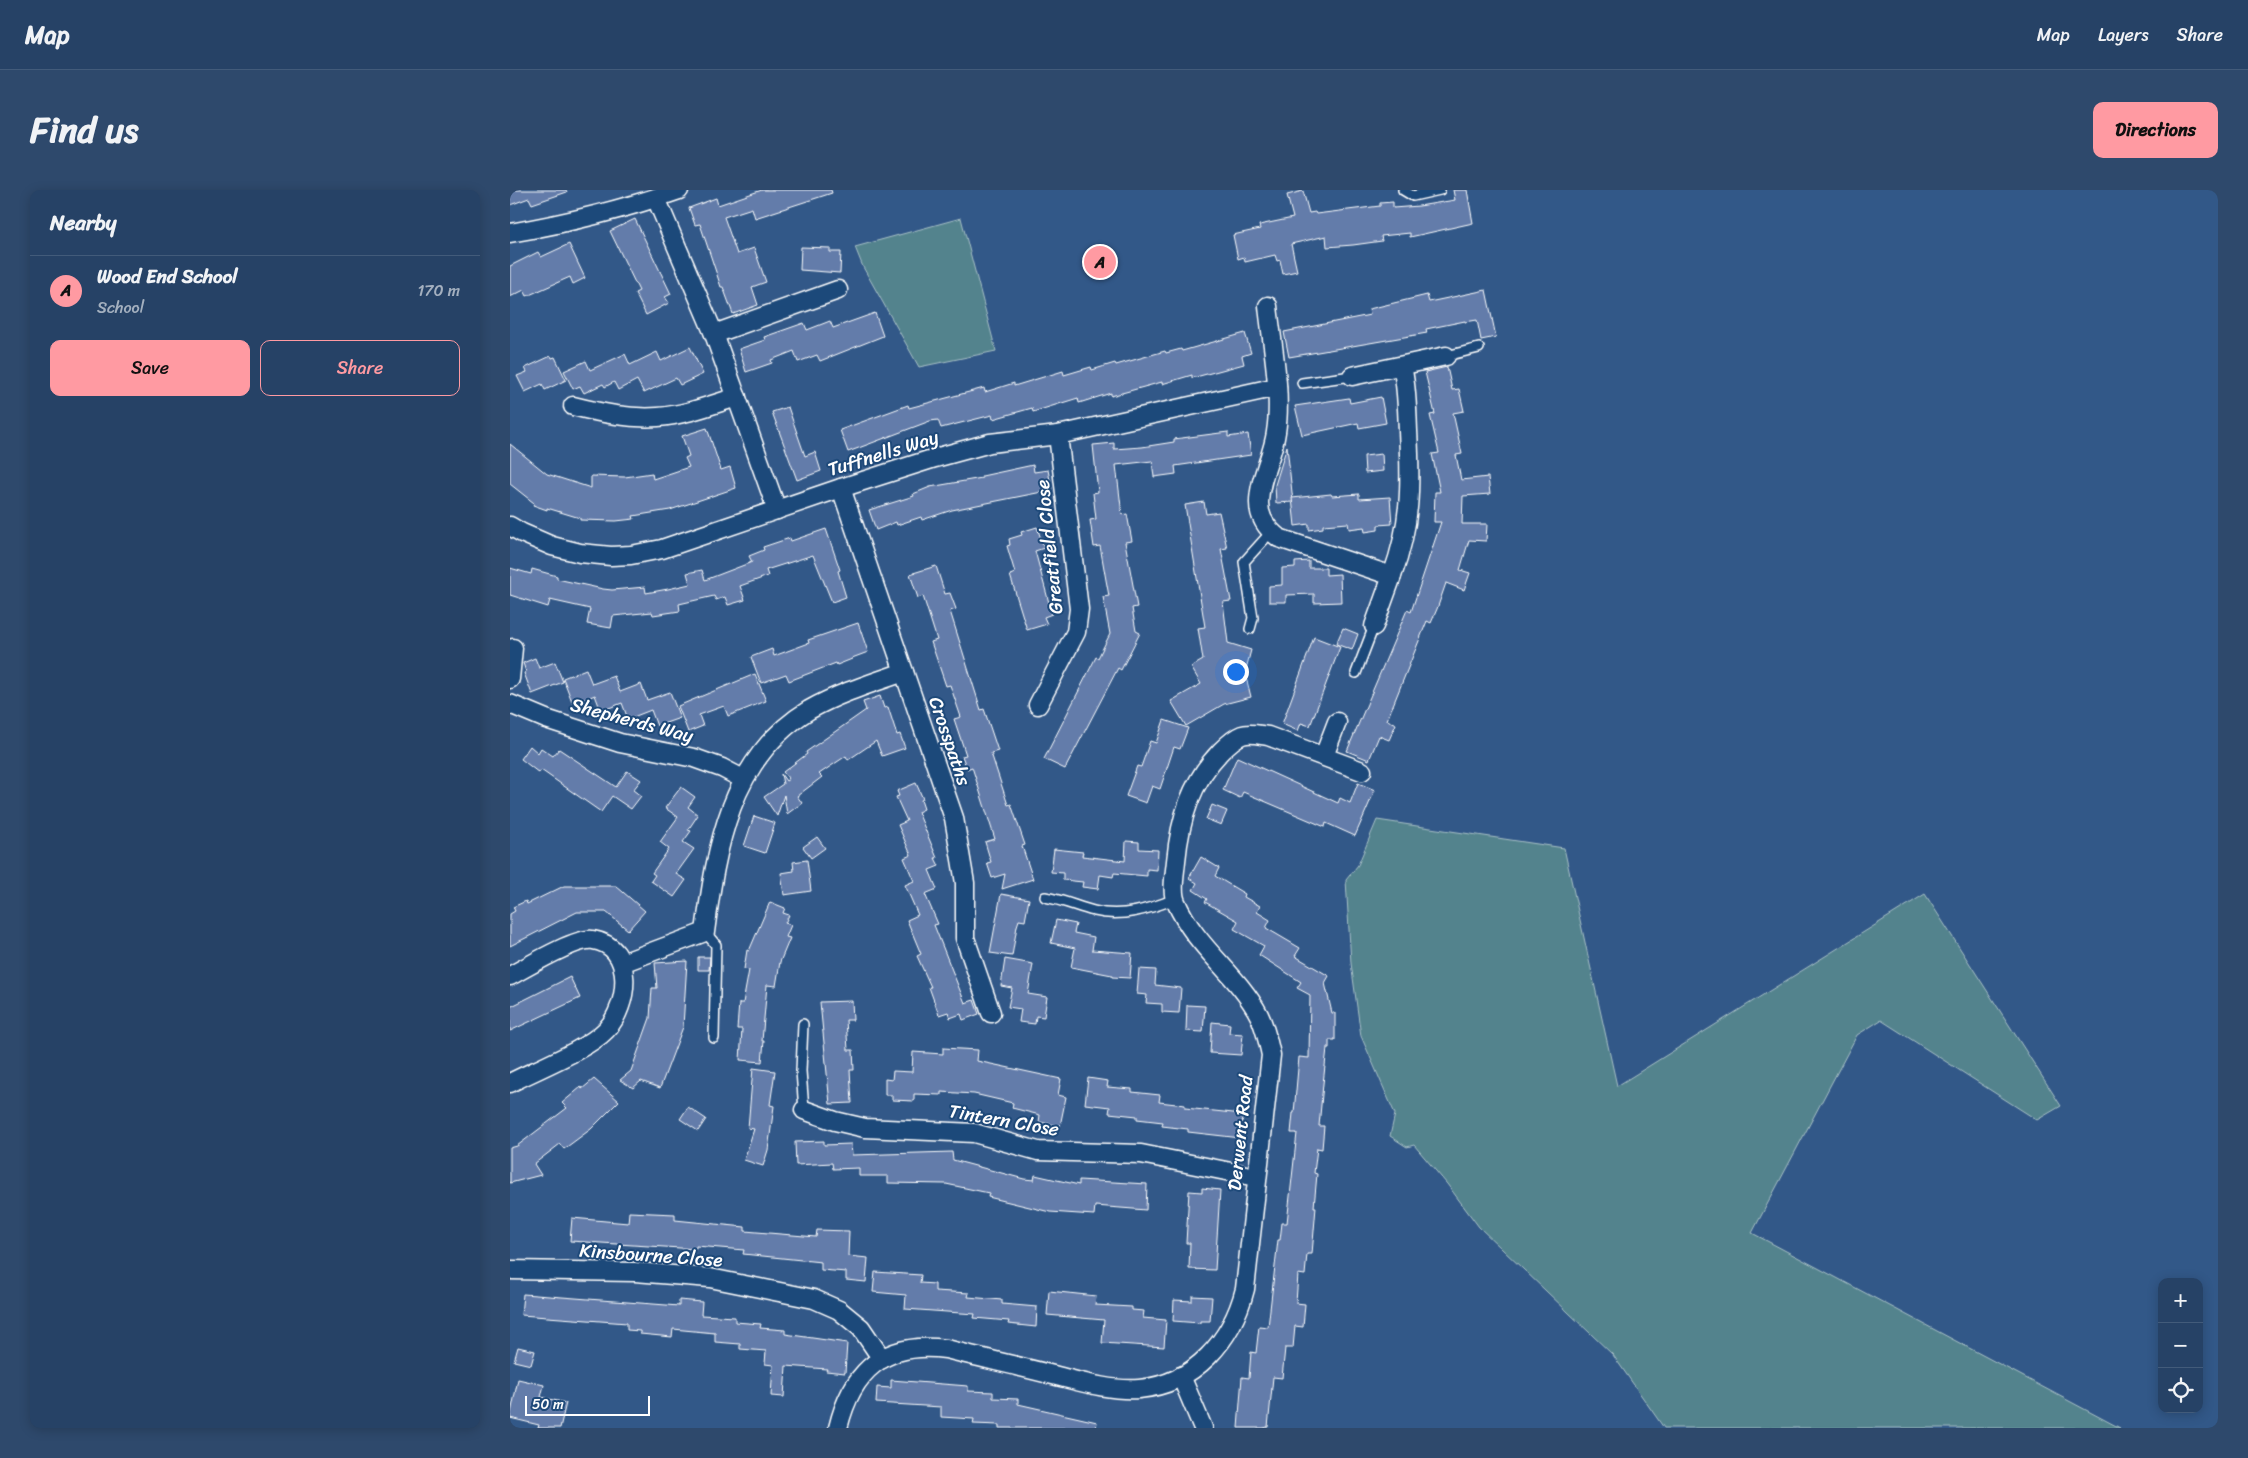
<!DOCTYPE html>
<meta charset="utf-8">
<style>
body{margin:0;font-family:Sriracha,sans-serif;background:#2e496c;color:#f1f3f6}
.controls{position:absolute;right:15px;bottom:15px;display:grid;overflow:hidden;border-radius:10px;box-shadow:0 2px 12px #0003}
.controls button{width:45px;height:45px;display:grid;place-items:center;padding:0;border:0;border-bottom:1px solid #425b7a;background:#264266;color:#f1f3f6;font:25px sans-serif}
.scale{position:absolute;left:15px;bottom:12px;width:125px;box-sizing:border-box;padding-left:5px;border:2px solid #fff;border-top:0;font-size:14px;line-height:18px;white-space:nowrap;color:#fff;-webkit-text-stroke:4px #1f4a7a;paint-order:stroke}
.you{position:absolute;left:725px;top:481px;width:18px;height:18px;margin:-12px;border:4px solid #fff;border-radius:50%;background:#1a73e8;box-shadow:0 0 0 8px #1a73e833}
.badge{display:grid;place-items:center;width:32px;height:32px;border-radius:50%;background:#ff9aa2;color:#111;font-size:16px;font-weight:700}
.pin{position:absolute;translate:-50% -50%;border:2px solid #fff;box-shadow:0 1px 5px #0006}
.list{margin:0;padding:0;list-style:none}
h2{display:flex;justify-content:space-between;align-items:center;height:65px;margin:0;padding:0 20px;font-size:21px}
h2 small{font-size:16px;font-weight:400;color:#a4b0bf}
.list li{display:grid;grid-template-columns:32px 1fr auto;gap:15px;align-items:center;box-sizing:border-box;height:70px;padding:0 20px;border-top:1px solid #425b7a}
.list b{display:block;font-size:19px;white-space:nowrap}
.list p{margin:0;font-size:16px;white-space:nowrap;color:#a4b0bf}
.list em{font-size:16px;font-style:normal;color:#a4b0bf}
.actions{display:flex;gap:10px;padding:15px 20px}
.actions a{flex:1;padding:11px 0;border:1px solid #ff9aa2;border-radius:10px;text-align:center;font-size:18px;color:#ff9aa2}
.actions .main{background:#ff9aa2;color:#111}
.icon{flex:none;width:28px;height:28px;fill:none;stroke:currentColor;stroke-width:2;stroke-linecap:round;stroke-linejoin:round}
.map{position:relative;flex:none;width:1708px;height:1238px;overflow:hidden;border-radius:10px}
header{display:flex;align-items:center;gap:30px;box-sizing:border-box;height:70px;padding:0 25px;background:#264266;border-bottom:1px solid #425b7a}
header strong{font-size:24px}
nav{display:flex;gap:28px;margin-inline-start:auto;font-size:18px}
.intro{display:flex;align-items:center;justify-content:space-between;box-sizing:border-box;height:120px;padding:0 30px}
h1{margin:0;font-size:35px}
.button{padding:12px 22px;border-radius:10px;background:#ff9aa2;color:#111;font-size:18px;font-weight:700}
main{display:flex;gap:30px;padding:0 30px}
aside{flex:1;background:#264266;border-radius:10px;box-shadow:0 2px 12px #0003}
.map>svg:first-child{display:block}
.green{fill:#53838d;stroke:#a9c1c6}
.building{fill:#637baa;stroke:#fff}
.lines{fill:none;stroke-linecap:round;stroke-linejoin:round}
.lane-casing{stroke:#fff;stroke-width:12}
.street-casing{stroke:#fff;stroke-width:21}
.lane{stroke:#1f4a7a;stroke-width:9}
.street{stroke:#1f4a7a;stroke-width:18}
.labels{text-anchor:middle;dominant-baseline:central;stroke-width:4;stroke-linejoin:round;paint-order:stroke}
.street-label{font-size:19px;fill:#fff;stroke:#1f4a7a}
</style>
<header>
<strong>Map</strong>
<nav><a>Map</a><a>Layers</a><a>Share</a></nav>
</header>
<div class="intro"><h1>Find us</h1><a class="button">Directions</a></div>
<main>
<aside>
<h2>Nearby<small></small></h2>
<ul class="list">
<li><span class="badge">A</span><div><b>Wood End School</b><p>School</p></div><em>170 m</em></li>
</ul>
<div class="actions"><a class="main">Save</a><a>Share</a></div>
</aside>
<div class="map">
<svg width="1708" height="1238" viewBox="0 0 1708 1238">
<rect width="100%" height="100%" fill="#325888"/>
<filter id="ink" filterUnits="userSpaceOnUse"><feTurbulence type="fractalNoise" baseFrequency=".02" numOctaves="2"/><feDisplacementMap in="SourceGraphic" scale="10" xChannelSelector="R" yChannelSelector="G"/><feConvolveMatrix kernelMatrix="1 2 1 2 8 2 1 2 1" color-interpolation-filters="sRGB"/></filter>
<g filter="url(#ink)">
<!-- green -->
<g class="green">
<path d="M451,28l35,133 -77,16 -56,-100 -8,-20z"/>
<path d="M867,630l187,28 53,238 308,-192 136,212 -24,14 -156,-100 -24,15 -105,198 368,195h-456l-51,-73 -134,-128 -32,-43 -33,-39 -7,2 -17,-11 5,-22 -34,-78 -10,-73 -5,-83 12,-15z"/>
</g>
<!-- building -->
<g class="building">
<path d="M0,0h56l1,2 -35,12 -3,-6 -19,7z"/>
<path d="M252,0h69l1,3 -77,25 -3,-10 -28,9 13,37 17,-6 12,34 -14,5 6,18 -25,9 -10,-27h-2l-21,-63 -5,1 -6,-17 27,-10 2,7z"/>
<path d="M943,0h14l6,33 -63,14v-4l-29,3 1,5 -29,4 -26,2 -1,-11 -35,8 6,27 -14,3 -3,-14 -3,1 -2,-6 -30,7 -1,-5 -6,2 -5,-24 27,-6 -1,-4 34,-7 -6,-23 16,-4 6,22 6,-1 1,2 64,-8v-3l13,-1v6l26,-2 36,-6z"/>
<path d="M125,29l36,75 -6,3 4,6 -23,12 -11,-22 4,-2 -29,-60z"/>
<path d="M59,54l16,34 -12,6 -3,-7 -43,19 -3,-6 -14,7v-31l28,-14 3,5z"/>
<path d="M291,57l29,1v4h11l-1,21 -40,-3z"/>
<path d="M976,100l10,47 -15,3 -4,-20 -12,2v-1l-39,8 1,4 -138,24 -5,-25 86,-17 -1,-6 58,-14 2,7z"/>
<path d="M365,123l8,23 -63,25 -3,-6 -19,7 -4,-11 -23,9 1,3 -26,9 -7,-23 26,-9 -1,-3 40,-14 3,7 23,-9 3,7z"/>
<path d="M735,143l6,20 -9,3 2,8 -52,14v-3l-30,9v-2l-51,14v-3l-32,10 -1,-5 -45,14 -1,-4 -39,11 -1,-4 -51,13 -3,-8 -8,1 -82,31 -8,-22 68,-25 1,3 75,-20 1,4 29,-9v3l49,-15 1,4 27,-8 1,3 23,-7 1,2 49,-14 1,2 15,-4 1,2z"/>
<path d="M180,157l13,27 -23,11 -4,-7 -32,15 -7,-13 -19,10 -4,-8 -9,5 -2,-3 -19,9 -4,-7 -7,3 -9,-18 22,-10 4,9 35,-16 5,11 27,-13 4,9z"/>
<path d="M41,166l1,2 3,-1 11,23 -21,10 -3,-6 -17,8 -8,-16 10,-4 -2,-4z"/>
<path d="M937,177l5,23 7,-1 5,22 -11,2 9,41 -6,1 5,25 27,-3 2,17 -27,2 -1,28h25l-1,17 -17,-1 -9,30 10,3 -6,17 -18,-7 -9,26 -6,14 -4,-2 -40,99 9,4 -7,16 -10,-4 -10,24 -22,-9 60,-141 4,2 30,-90h-7l1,-30h5l-8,-38 7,-1 -9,-38 5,-1 -10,-42z"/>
<path d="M871,207l5,26 -27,5 -1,-5 -56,12 -7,-29 54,-8 1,5z"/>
<path d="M278,217l17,49 10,-4 6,19 -24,9 -25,-68z"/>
<path d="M197,238l14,42 9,-3 6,21 -66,22 -37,6 1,3 -18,2 -36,-1v-2l-33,-10v2l-14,-5 1,-2 -24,-19v-40l37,30 44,14v-12l34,1 27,-4 1,6 36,-12 -4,-9 4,-2 -7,-20z"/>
<path d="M718,242v5l20,-3 3,21 -76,11 1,8 -22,3 -2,-16 -36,4 6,50 5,-1 5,27 -7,1 12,65 -5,1 4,23 4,2 -19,37 -3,-2 -53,101 -21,-10 52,-102 2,1 12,-24 -7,-37 6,-1 -3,-16 -6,-34 -6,1 -4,-27 6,-1 -3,-26 5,-1 -5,-47 21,-2v6l28,-2 32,-5v-3z"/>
<path d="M777,256l6,56 -17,1 -1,-18z"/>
<path d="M872,264l1,17 -18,2 -1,-17z"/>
<path d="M523,275l1,7 14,-2 4,20 -100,20 -30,10 -1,-3 -24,8 -1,-3 -20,8 -7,-20 45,-14 -1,-2 17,-7 52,-9v-2z"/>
<path d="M821,304l1,2 27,-2v5l31,-2 2,27 -14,1v5l-13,2 -1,-5 -15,2 -1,-6 -25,2v3l-14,2v-6l-14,2 -3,-28z"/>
<path d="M694,312l2,12 13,-2 8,36 -6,1 10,52 -8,1 5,41 23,7 -6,23 6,24 -27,7 -38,22 -15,-25 30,-17 -10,-17 12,-7 -5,-32 7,-1 -20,-122z"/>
<path d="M527,337l7,21 -9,3 17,63 -8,3 3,7 -20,6 -17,-55 5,-2 -8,-27 3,-1 -1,-6 13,-4 -1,-3z"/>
<path d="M316,339l14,41 -2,1 8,26 -14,5 -19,-47 -47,15 2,6 -28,10 5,14 -17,5 -3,-8 -9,3 -2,-4 -35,8 1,7 -27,4 -1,-3 -39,4 -2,12 -24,-4 3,-15 -40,-9 -2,7 -38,-12v-27l21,6 1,-5 25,7v3l46,10 9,1 33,-3 1,6 22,-4 22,-5 -3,-11 15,-3 3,10 47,-18 -3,-6 15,-6 -1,-3 27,-9 1,3z"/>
<path d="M799,371v7h17v7l14,-1 1,28 -27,1v-9l-28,1v7h-17v-16l13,-1v-17l13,-1v-5z"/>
<path d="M426,376l9,28 5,-1 6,16 -6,2 31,99 3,-1 14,42 -7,2 17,52 3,-1 14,41 -3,1 11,33 -31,10 3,-15 -13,4 -5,-15 4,-1 -6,-20 10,-3 -23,-72 -5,2 -5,-13 4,-1 -12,-36 7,-2 -11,-32 -4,1 -15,-44 6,-2 -14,-44 -5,2 -8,-24z"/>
<path d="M348,433l10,29 -16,6v1l-15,6 -1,-2 -47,18 -3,-7 -25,9 -10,-26 21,-8 2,7 35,-13 -1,-3z"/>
<path d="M833,438l15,6 -6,16 -16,-6z"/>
<path d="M804,447l26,10 -30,79 -9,-3 -3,8 -16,-7z"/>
<path d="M25,468l4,10 16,-6 8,20 -31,12 -8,-21 2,-1 -3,-9z"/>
<path d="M76,479l6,15 22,-8 6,16 21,-8 6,16 23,-8 10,26 -23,8 -6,-16 -23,9 -6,-16 -21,8 -6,-16 -22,9 -10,-26z"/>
<path d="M245,484l11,27 -38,15 -4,-10 -25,9 4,11 -15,6 -10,-26z"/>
<path d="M370,506l4,12 4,-1 9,28 3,-1 5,14 -23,8 -6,-15 -28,19 -2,-4 -27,18 3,3 -25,19 5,7 -15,11 -3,-19 -7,21 -13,-19 19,-13 -2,-10 5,7 3,-2 -6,-7 24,-18 -1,-2 60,-42 -3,-8z"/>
<path d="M654,530l24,8 -8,21 -6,-2 -14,42 -8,-3 -6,17 -20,-7 11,-30 4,1 9,-26 6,2z"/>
<path d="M20,556l8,7 3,-5 12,8 6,-7 57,38 11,-16 14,9 -8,10 8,6 -10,13 -19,-13 -11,16 -60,-42 -2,3 -18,-14z"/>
<path d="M727,567l101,46 2,-5 10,5 8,-20 17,7 -20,46 -29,-13 -1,4 -82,-35 -3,6 -17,-8z"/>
<path d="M406,593l7,16 -2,1 3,9 -6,3 19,46h-2l4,8 -10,4 8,19 -12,5 13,30 -4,1 31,78 9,-3 5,14 -16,6 -2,-6 -11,4 -2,-6 -9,3 -10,-28h2l-14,-31 4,-2 -14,-34 11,-5 -13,-30 9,-4 -10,-23 7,-3 -13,-30 9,-4 -11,-24 3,-1 -2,-5z"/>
<path d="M171,597l14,10 -7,10 10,8 -10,15 3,1 -8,11 11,7 -18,25 10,6 -12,17 -23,-16 4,-6 -3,-2 17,-24 -9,-7 18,-25 -13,-9z"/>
<path d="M702,615l15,6 -6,14 -15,-6z"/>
<path d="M244,626l21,7 -10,30 -21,-7z"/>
<path d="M307,647l8,11 -14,10 -8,-11z"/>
<path d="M616,651l13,1v7l19,1 -1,20 -10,-1v7l-33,-3 -1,4 -13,-2 -2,14 -16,-2 1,-5 -20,-2v-7l-12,-1 3,-23 29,3 -1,4 43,5z"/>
<path d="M691,667l18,11 -4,8 30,18 -1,3 16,9 -3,6 13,8 -4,8 34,20 -5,8 34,20 -4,7 7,30h3v27h-6v8h-2l-4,36 -4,42h5l-2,23 -5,-1 -3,25 3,1 -3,33h2l-4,47h-5l-2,21 -7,-1 -2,29 9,1 -2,23 -8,-1 -2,22h-8l-3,30 -9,-1 -5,50 -5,1h-25l4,-51 7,1 2,-26 5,1 3,-27 9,1 10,-87h2l2,-17h5l10,-90h-6l2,-20h1l5,-56 10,1 1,-63 -13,-7 4,-6 -42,-27 5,-9 -30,-17 4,-8 -33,-19 2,-3 -14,-9 4,-7 -8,-5z"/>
<path d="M297,670l4,31 -27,4 -3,-22 13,-2 -1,-9z"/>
<path d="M54,696h52l29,25 -17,19 -22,-18h-29l-67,34v-32l5,-3 -2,-4 13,-6 1,3z"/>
<path d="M491,704l28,5 -4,22 -6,-1 -2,6 -5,30 -22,-3z"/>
<path d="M260,712l15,6 -2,5 6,2 -4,8 6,2 -5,12 4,1 -10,24 -4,24 -9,-1 -5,56h2l-2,21 -22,-2 2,-31h-5l2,-26h4l6,-33 -5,-1 3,-19 2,1z"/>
<path d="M546,730l20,4 -2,9 20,4 -2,13 40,3 -2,25 -18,-1v-2l-41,-8 4,-19 -24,-5z"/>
<path d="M188,767h12l-1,13h-11z"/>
<path d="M495,769l28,5 -5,30 19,3 -3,20 -8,-1 -1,8 -16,-2 2,-13 -13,-2 4,-19 -11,-2z"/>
<path d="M177,771l-4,66 -23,61 -19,-7 -8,7 -13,-8 11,-9 19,-53 2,-30h5l-2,-25z"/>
<path d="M629,779l17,1 -1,15 26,3 -2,25 -17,-1v-8l-16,-1 1,-8 -10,-1z"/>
<path d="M60,787l10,21 -70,33v-24z"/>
<path d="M342,811l1,19h-7l2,30h5l1,20h-4l2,33 -22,1 -10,-102z"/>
<path d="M677,815l18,1 -2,26 -17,-1z"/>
<path d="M702,832l18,2 -1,9 14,1 -2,21 -31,-2z"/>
<path d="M433,858l35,2 -1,11 84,18 -3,16 8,2 -6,29 -21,-4 1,-7 -28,-7 1,-5 -39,-9 -33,-2v3l-27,-1v7l-22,-1v-5h-7v-16l7,1 1,-9 19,1 1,-20 30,2z"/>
<path d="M243,878l22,3 -5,34 4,1 -6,44 -5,16 -19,-6 10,-31 -6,-1z"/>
<path d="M578,888l20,3 -1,6 25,2v3l28,3 -1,7 26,3v3l58,6 -2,24 -53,-6v-3l-26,-3 1,-4 -26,-3v-3l-28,-3 1,-6 -25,-3z"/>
<path d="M84,889l25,22 -28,28 -27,20 -4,-5 -26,20 7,11 -31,8v-35l7,-2 50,-38 -5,-5 19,-16 1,2z"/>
<path d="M178,917l18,12 -8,12 -18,-12z"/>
<path d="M314,951v4l27,-1 1,11 100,-3 1,8 71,19 10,1 1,-5 44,10v-5l68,4 -1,26 -51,-4 -1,9 -44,-3 -62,-15 1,-4 -43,-9 -58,-1v-7h-29v-8l-26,1 -1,-6 -36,2 -1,-23z"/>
<path d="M692,998l18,2 -5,80 -26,-1 1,-26h-4l3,-52 13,1z"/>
<path d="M119,1022l46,2v6l70,7v4l71,6 1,-7 32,1 -1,25 20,2 -2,24 -20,-2v-8l-25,-2v-8l-78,-8 1,-4 -48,-4v3l-126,-8 2,-23 56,5z"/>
<path d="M365,1082l46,3 -1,8 15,1v7l34,2 -1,4 34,3v4l35,3 -1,20 -28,-3 1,-3 -35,-3 1,-4 -70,-5 1,-14 -33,-3z"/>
<path d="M539,1101l47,5 -1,9 37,2v3l12,1 -1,7 23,2 -2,27 -62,-4 2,-23 -57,-5z"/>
<path d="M13,1104l156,12v-6l23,2 -1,13 34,2v5l26,2 -1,4 25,2v4l62,9 -2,30 -19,-2 1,-2 -41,-3 -2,31 -13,-1 2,-31 -8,-1 1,-13 -26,-2v-5l-25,-2v-9l-42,-4 -1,8 -32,-3v-3l-13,-1v-7l-106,-8z"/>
<path d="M682,1106l20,1 -2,24h-10v2l-27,-2 1,-21 18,1z"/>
<path d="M8,1157l17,4 -4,14 -17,-4z"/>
<path d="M8,1189l26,6 -3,12 25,6 -6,25h-22l1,-3 -29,-7z"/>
<path d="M381,1190l77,6v5l25,1v6l25,1v5l79,18 -1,6h-97v-3l-26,-1 1,-5 -33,-2v-10l-65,-4 1,-16 14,1z"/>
</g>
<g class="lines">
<defs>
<g id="lane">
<path d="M893,0l10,6 27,-6"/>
<path d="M936,166l33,-8"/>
<path d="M792,193l50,-7"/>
<path d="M740,439l3,-11 -9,-56 27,-30"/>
<path d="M846,483l18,-47"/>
<path d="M535,707c18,3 33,10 49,14 28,7 55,-2 81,-12"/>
<path d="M195,742l11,13 -2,93"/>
<path d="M293,834l-2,47 3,39"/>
</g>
<g id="street">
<path d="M146,8l58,136 63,176"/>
<path d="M0,43c57,-10 115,-24 169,-43"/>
<path d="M758,116c4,38 14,89 8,126 -3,24 -17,46 -17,71 0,14 8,26 20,35l113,38c19,-52 19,-90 16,-145 -1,-22 -1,-44 -6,-65"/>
<path d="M204,144l124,-44"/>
<path d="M842,186l94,-20"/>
<path d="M63,216c28,7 56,13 85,11 27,-2 53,-12 79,-20"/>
<path d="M331,298l113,330 11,65v55l26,75"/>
<path d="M0,336l12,7 30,13 28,7 31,3 20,-1 31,-6 179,-61 94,-30 55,-15 68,-8 219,-48"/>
<path d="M864,436l18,-50"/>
<path d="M0,489l3,-31"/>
<path d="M0,514l36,15 74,24 74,15 28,10 21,11"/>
<path d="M528,515l38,-73 3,-23 -21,-174"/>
<path d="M814,566l13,-34"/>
<path d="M112,773l83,-31c11,-84 25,-174 104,-222 30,-17 63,-27 95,-38"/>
<path d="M0,786c17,-9 66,-39 83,-36 43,7 36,66 13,90 -18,19 -71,40 -96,53"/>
<path d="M294,920l31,11 30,7 109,5 64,18 103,3 115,23"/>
<path d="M0,1080l125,2 75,6 104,21 25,11 22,18 21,31"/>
<path d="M671,1186l22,52"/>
<path d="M328,1238c14,-58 47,-87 108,-79 36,9 72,17 107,26 28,7 57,16 86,14 56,-5 93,-49 106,-100l26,-234c-3,-14 -6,-28 -12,-40 -22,-42 -63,-67 -83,-113 -5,-11 -1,-29 0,-41 4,-42 15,-79 45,-110 6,-6 13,-13 21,-16 8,-3 18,0 26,1l94,35"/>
</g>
</defs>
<!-- lane casing -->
<use href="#lane" class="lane-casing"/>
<!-- street casing -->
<use href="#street" class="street-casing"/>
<!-- lane -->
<use href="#lane" class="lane"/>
<!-- street -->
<use href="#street" class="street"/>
</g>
</g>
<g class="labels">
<!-- street labels -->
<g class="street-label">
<text transform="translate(373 263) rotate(-17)">Tuffnells Way</text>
<text transform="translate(539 357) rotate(-96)">Greatfield Close</text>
<text transform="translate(122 530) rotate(15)">Shepherds Way</text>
<text transform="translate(440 551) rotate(71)">Crosspaths</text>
<text transform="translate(494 930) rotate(10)">Tintern Close</text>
<text transform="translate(730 943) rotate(-84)">Derwent Road</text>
<text transform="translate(141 1065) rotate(4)">Kinsbourne Close</text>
</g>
</g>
</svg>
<div class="controls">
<button>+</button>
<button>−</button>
<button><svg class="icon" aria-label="locate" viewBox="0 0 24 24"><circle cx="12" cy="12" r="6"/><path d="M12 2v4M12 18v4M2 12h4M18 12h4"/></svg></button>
</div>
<div class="scale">50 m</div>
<div class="you"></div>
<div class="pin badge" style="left:590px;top:72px">A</div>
</div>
</main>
